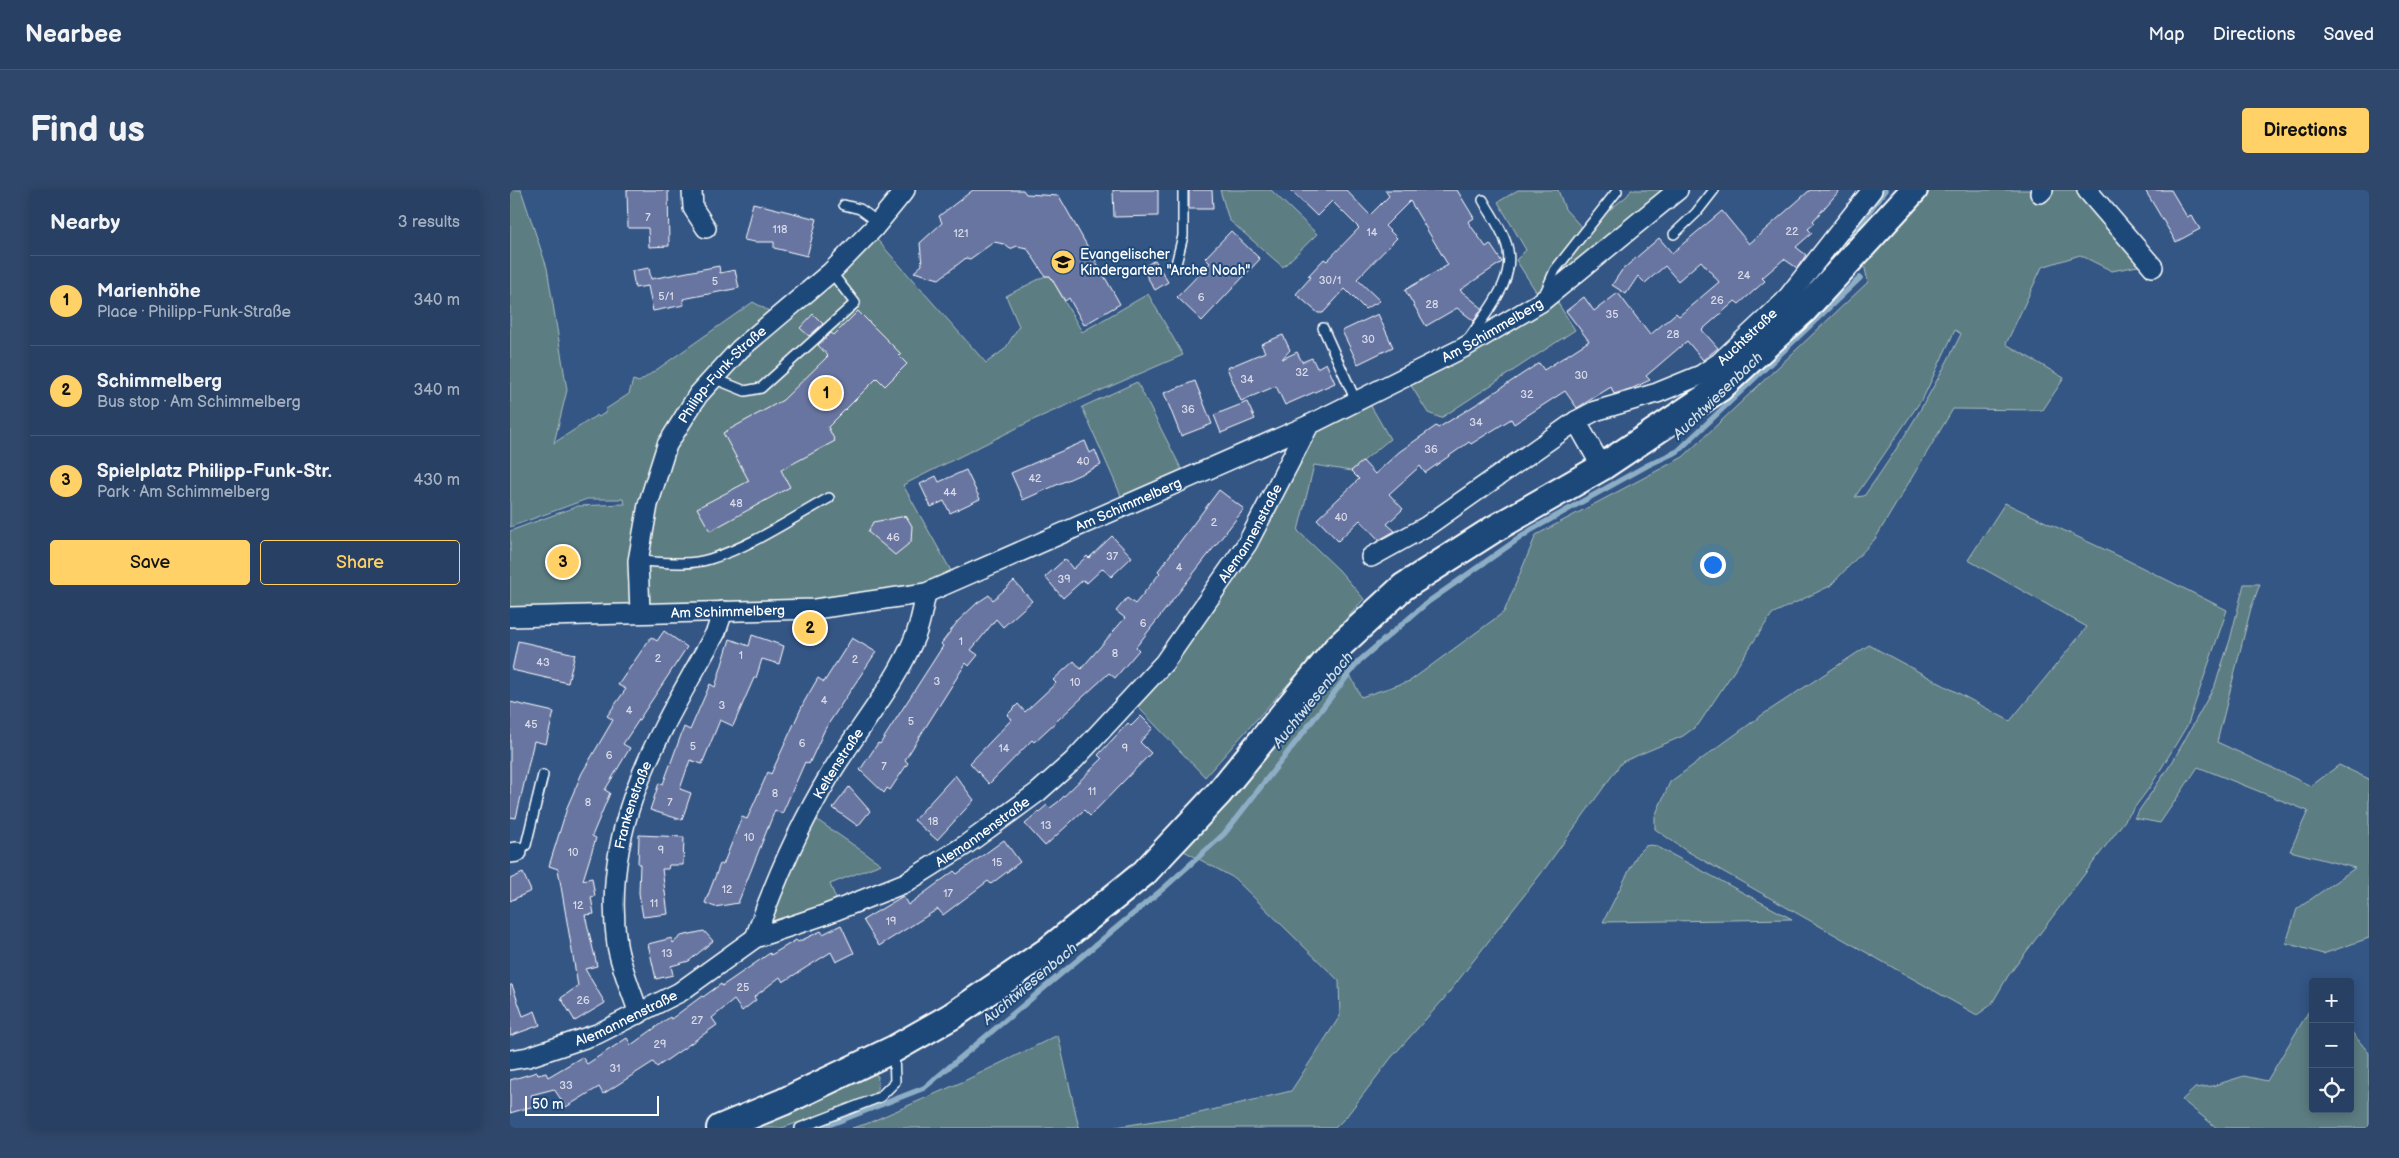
<!DOCTYPE html>
<meta charset="utf-8">
<style>
body{margin:0;font-family:"Balsamiq Sans",sans-serif;background:#2f476a;color:#f1f3f6}
.controls{position:absolute;right:15px;bottom:15px;display:grid;overflow:hidden;border-radius:5px;box-shadow:0 2px 12px #0003}
.controls button{width:45px;height:45px;display:grid;place-items:center;padding:0;border:0;border-bottom:1px solid #435978;background:#274064;color:#f1f3f6;font:25px sans-serif}
.scale{position:absolute;left:15px;bottom:12px;width:134px;box-sizing:border-box;padding-left:5px;border:2px solid #fff;border-top:0;font-size:14px;line-height:18px;white-space:nowrap;color:#fff;-webkit-text-stroke:4px #1f4a7a;paint-order:stroke}
.you{position:absolute;left:1202px;top:374px;width:18px;height:18px;margin:-12px;border:4px solid #fff;border-radius:50%;background:#1a73e8;box-shadow:0 0 0 8px #1a73e833}
.badge{display:grid;place-items:center;width:32px;height:32px;border-radius:50%;background:#ffd166;color:#111;font-size:16px;font-weight:700}
.pin{position:absolute;translate:-50% -50%;border:2px solid #fff;box-shadow:0 1px 5px #0006}
.list{margin:0;padding:0;list-style:none}
h2{display:flex;justify-content:space-between;align-items:center;height:65px;margin:0;padding:0 20px;font-size:21px}
h2 small{font-size:16px;font-weight:400;color:#a4afbf}
.list li{display:grid;grid-template-columns:32px 1fr auto;gap:15px;align-items:center;box-sizing:border-box;height:90px;padding:0 20px;border-top:1px solid #435978}
.list b{display:block;font-size:19px;white-space:nowrap}
.list p{margin:0;font-size:16px;white-space:nowrap;color:#a4afbf}
.list em{font-size:16px;font-style:normal;color:#a4afbf}
.actions{display:flex;gap:10px;padding:15px 20px}
.actions a{flex:1;padding:11px 0;border:1px solid #ffd166;border-radius:5px;text-align:center;font-size:18px;color:#ffd166}
.actions .main{background:#ffd166;color:#111}
.icon{flex:none;width:28px;height:28px;fill:none;stroke:currentColor;stroke-width:2;stroke-linecap:round;stroke-linejoin:round}
.map{position:relative;flex:none;width:1859px;height:938px;overflow:hidden;border-radius:5px}
header{display:flex;align-items:center;gap:30px;box-sizing:border-box;height:70px;padding:0 25px;background:#274064;border-bottom:1px solid #435978}
header strong{font-size:24px}
nav{display:flex;gap:28px;margin-inline-start:auto;font-size:18px}
.intro{display:flex;align-items:center;justify-content:space-between;box-sizing:border-box;height:120px;padding:0 30px}
h1{margin:0;font-size:35px}
.button{padding:12px 22px;border-radius:5px;background:#ffd166;color:#111;font-size:18px;font-weight:700}
main{display:flex;gap:30px;padding:0 30px}
aside{flex:1;background:#274064;border-radius:5px;box-shadow:0 2px 12px #0003}
.map>svg:first-child{display:block}
.green{fill:#5c7d82;stroke:#aebec0;fill-rule:evenodd}
.lines{fill:none;stroke-linecap:round;stroke-linejoin:round}
.stream{stroke:#8daec5;stroke-width:5.5}
.building{fill:#6875a1;stroke:#fff}
.lane-casing{stroke:#fff;stroke-width:12}
.street-casing{stroke:#fff;stroke-width:22}
.secondary-casing{stroke:#fff;stroke-width:30}
.lane{stroke:#1f4a7a;stroke-width:9}
.street{stroke:#1f4a7a;stroke-width:19}
.secondary{stroke:#1f4a7a;stroke-width:26}
.labels{text-anchor:middle;dominant-baseline:central;stroke-width:4;stroke-linejoin:round;paint-order:stroke}
.number-label{font-size:11px;fill:#d9dce8}
.poi-label{font-size:14px;fill:#fff;stroke:#1f4a7a;text-anchor:start}
.street-label{font-size:14px;fill:#fff;stroke:#1f4a7a}
.water-label{font-size:15px;font-style:italic;fill:#d0dde7;stroke:#1f4a7a}
</style>
<header>
<strong>Nearbee</strong>
<nav><a>Map</a><a>Directions</a><a>Saved</a></nav>
</header>
<div class="intro"><h1>Find us</h1><a class="button">Directions</a></div>
<main>
<aside>
<h2>Nearby<small>3 results</small></h2>
<ul class="list">
<li><span class="badge">1</span><div><b>Marienhöhe</b><p>Place · Philipp-Funk-Straße</p></div><em>340 m</em></li>
<li><span class="badge">2</span><div><b>Schimmelberg</b><p>Bus stop · Am Schimmelberg</p></div><em>340 m</em></li>
<li><span class="badge">3</span><div><b>Spielplatz Philipp-Funk-Str.</b><p>Park · Am Schimmelberg</p></div><em>430 m</em></li>
</ul>
<div class="actions"><a class="main">Save</a><a>Share</a></div>
</aside>
<div class="map">
<svg width="1859" height="938" viewBox="0 0 1859 938">
<rect width="100%" height="100%" fill="#345685"/>
<filter id="ink" filterUnits="userSpaceOnUse"><feTurbulence type="fractalNoise" baseFrequency=".02" numOctaves="2"/><feDisplacementMap in="SourceGraphic" scale="10" xChannelSelector="R" yChannelSelector="G"/><feConvolveMatrix kernelMatrix="1 2 1 2 8 2 1 2 1" color-interpolation-filters="sRGB"/></filter>
<g filter="url(#ink)">
<!-- green -->
<g class="green">
<path d="M0,0h11l26,78 20,122 -13,53 43,-28 2,2 7,-5v-3l23,-15 4,-14 6,2 114,-80 23,13 -113,129 -27,165 -126,4v-82l68,-25 47,-2 -2,-5h-36l-77,28z"/>
<path d="M710,0h51l46,44 -34,33 -54,-47z"/>
<path d="M1008,0h40l7,19 19,21 43,-34 4,-6h31l-42,39 -83,64 -21,-33 10,-10 -28,-48z"/>
<path d="M1417,0h157l64,74 -36,7 -32,-16 -38,12 -36,77 58,34 -21,32 -90,-1 -78,130 -45,47 -58,28 -74,111 -15,11 -61,26 -79,109 -100,129 -52,58 -45,59 -11,11h-225l81,-13 100,-24 49,-75 -1,-35 -105,-103 -63,-34 166,-196 24,49 49,-16 94,-69 32,-77 147,-78 185,-175 -5,-22zM1445,140l6,4c-28,57 -60,111 -97,162l-9,1 69,-101z"/>
<path d="M363,45l113,128 19,-14 14,-23 -13,-30 39,-20h5l32,56 66,-38 35,61 -148,64 -132,66 52,93 -140,28 -172,3 -2,-46 29,-117 31,-50z"/>
<path d="M1044,107l21,33 -134,88 -13,-5 -21,-34z"/>
<path d="M627,192l46,90 -61,26 -40,-91z"/>
<path d="M857,209l23,40 -39,32 -37,-6 -16,66 41,39 25,29 -159,178 -69,-72 176,-278z"/>
<path d="M1495,313l122,57 100,50 -39,114 -38,63 -142,189 -17,29 -14,10 -292,-165 -30,-21v-13l15,-34 92,-67 107,-70 141,76 77,-94 -119,-67z"/>
<path d="M1734,394h16l-9,24 -34,134 94,44 28,-21 30,14v159l-46,16 -37,-11 11,-34 58,-41 -65,-17 18,-40 -110,-44 -38,56 -26,-5 39,-57 42,-76 15,-45z"/>
<path d="M297,623l74,51 -51,20 10,25 -85,29z"/>
<path d="M1141,655l5,1 136,73 -189,3 35,-69 7,-7z"/>
<path d="M1803,814v105h37v-79l19,23v75h-152l-35,-28 13,-12 17,-2 32,-10 23,5z"/>
<path d="M548,845l21,93h-227l14,-4 96,-42z"/>
<path d="M358,881l10,5 -1,15 -14,9 -81,28h-34z"/>
</g>
<g class="lines">
<!-- stream -->
<g class="stream">
<path d="M1336,52l39,-52"/>
<path d="M311,938l103,-40 240,-200 60,-54 135,-173 69,-59 103,-72 117,-65 30,-14 182,-173"/>
</g>
</g>
<!-- building -->
<g class="building">
<path d="M117,0h41l1,56 -20,1 -1,-19h-20z"/>
<path d="M463,0h50l3,4 33,2 61,108 -36,21 -15,-27 -4,3 -15,-25h-5l-18,-28 -10,-2 -7,3 -6,-5 -10,-2 -24,17 -4,-1 -27,21 -25,-7 8,-7 -2,-22 22,-20 -3,-7z"/>
<path d="M603,0h45v26l-44,1z"/>
<path d="M679,0h23l1,19h-24z"/>
<path d="M780,0h56l24,25 19,-19 -4,-6h72l17,28 -6,4 18,25 4,-3 12,18 -42,28 22,18 -8,13 -17,-13 -31,18 -21,-36 43,-25 -38,-64 -25,25 12,12 -40,41 23,22 -15,8 -20,-20 -22,24h-5l-22,-19 15,-17 -3,-1 16,-17 3,2 32,-33 -27,-27 -15,15z"/>
<path d="M1300,0h30l-27,31 2,2 -7,6 4,4 -16,14 10,8 -9,13 -13,-9 -22,19 3,3 -26,23 -4,-3 -33,29 16,18 -15,12 -16,-19 -41,35 4,4 -17,8 -19,6 -3,-7 -34,21 -12,-17 -51,33 -3,-5 -40,25 -2,-2 -44,31 -5,-7 -31,28 14,15 -16,15 8,7 -16,9 -19,-20 -22,21 -21,-22 42,-40 -8,-8 12,-10 12,13 24,-22 37,-26 2,2 42,-26 59,-39 5,7 45,-29 -23,-30 18,-14 10,14 24,-18 32,42 26,-22 3,3 40,-34 -18,-21 -23,20 -13,-15 -20,17 -7,-7 -12,18 -14,-9 10,-15 37,-32 13,15 50,-42 27,33z"/>
<path d="M1635,0h26l16,27 4,-2 9,14 -24,13z"/>
<path d="M243,13l64,16 -10,37 -33,-8v-6h-19l-11,-2z"/>
<path d="M721,41l29,28 -58,62 -25,-24 33,-34 -5,-5z"/>
<path d="M645,70l13,22 -13,8 -13,-22z"/>
<path d="M209,76l1,7 15,-3 4,18 -56,11 1,6 -31,6 -5,-25 -13,2 -3,-17 17,-3 2,11z"/>
<path d="M348,121l43,43 -2,2 8,8 -22,22 -8,-8 -49,49 7,14 -54,29 9,17 -80,44 -13,-23 52,-27 -26,-48 60,-33 45,-44 -10,-11 13,-12 3,2z"/>
<path d="M303,124l10,10 -14,12 -9,-8z"/>
<path d="M868,124l15,33 -35,17 -16,-33z"/>
<path d="M773,145l7,15 -8,9 15,-7 5,10 10,-4 5,10 9,-5 9,20 -50,22 -9,-19 -35,15 -14,-33 38,-16 -4,-8z"/>
<path d="M685,191l17,43 -31,12 -17,-43z"/>
<path d="M737,212l8,17 -34,14 -7,-18z"/>
<path d="M575,251l5,12 5,-3 6,15 -78,35 -12,-27z"/>
<path d="M456,280l14,29 -30,14 -6,-12 -13,6 -11,-23 16,-8 3,6z"/>
<path d="M709,300l25,19 -108,138 3,3 -24,28 -6,-5 -75,69 -2,-2 -43,44 -19,-21 42,-44 -5,-4 11,-11 7,8 31,-29 -3,-3 21,-19 7,8 44,-51 -9,-7 11,-13 8,6 25,-31 -2,-2z"/>
<path d="M396,326l6,10 -1,16 -16,13 -27,-23 5,-10z"/>
<path d="M602,346l20,21 -21,20 -8,-9 -16,15 -4,-3 -20,18 -18,-21 20,-18 8,10 14,-13 2,2z"/>
<path d="M504,391l18,20 -29,26 -7,-8 -15,19 -10,12 7,5 -9,11 -3,-3 -61,97 3,3 -18,27 -3,-2 -3,5 -24,-23 18,-27 2,1 63,-98 -2,-2 17,-23 19,-18 12,-8 4,5z"/>
<path d="M154,441l23,16 -64,97 7,4 -25,42 5,3 -18,43 4,2 -13,42 9,-2 3,18 -4,1 3,17 -9,1 12,51 -12,3 20,34 -30,18 -14,-23 17,-12 -20,-117 -9,-3 19,-61 14,-32 31,-53 -6,-4 19,-27 -8,-4 33,-48 6,4z"/>
<path d="M242,445l32,11 -5,18 -17,-5 -6,19h-2l-21,48 -13,-6 -18,44 -12,-4 -10,29 11,4 -9,27 -32,-10 9,-27 4,1 21,-57 6,3 20,-46 5,3 15,-48 19,7z"/>
<path d="M342,448l24,14 -51,77 -16,35 -4,-2 -23,52 -7,-4 -37,93 -23,4 -10,-4 15,-39 3,1 19,-48 5,2 21,-47 3,2 33,-72 14,-24 6,4z"/>
<path d="M8,451l57,13 -7,29 -56,-13z"/>
<path d="M0,512l44,10 -8,32 -12,-3 -18,77 -6,-1z"/>
<path d="M631,526l12,12 -13,14 11,11 -61,63 -6,-6 -39,36 -20,-22 22,-19 3,3 8,-6 44,-43 -4,-4 30,-32 3,3z"/>
<path d="M445,585l19,25 -37,40 -23,-20z"/>
<path d="M339,597l21,24 -12,15 -25,-18z"/>
<path d="M129,645l45,2 -1,28h-14l-1,4h-6l6,45 -25,3 -4,-24 1,-29h-2z"/>
<path d="M494,650l16,22 -29,22 -3,-3 -45,34 -5,-6 -59,37 -16,-26 40,-24 5,9 46,-34 3,3z"/>
<path d="M13,683l8,18 -21,10v-22z"/>
<path d="M331,735l13,28 -18,9 -5,-10 -48,30 -3,-5 -26,20 2,3 -14,11 -8,-11 -22,18 5,7 -60,42 -4,-5 -50,32 -4,-7 -33,20 -12,-18 -23,6 3,11 -24,7v-33l27,-8 1,3 8,-2 2,4 34,-20 5,7 40,-26 4,7 39,-28 1,2 31,-23 1,1 18,-13 1,2 48,-33 1,2 25,-15 2,2 23,-11 2,3z"/>
<path d="M194,741l9,10 -24,20 -18,5 2,9 -17,4 -8,-35 24,-6 1,5 8,-7z"/>
<path d="M0,795h2l11,31 12,-5 5,14 -30,11z"/>
</g>
<g class="lines">
<defs>
<g id="lane">
<path d="M334,15l16,4 18,13"/>
<path d="M1164,44l22,-21 18,-23"/>
<path d="M666,74l7,-28v-46"/>
<path d="M1035,103l10,-23 62,-79"/>
<path d="M813,138l33,73"/>
<path d="M958,150c19,-29 52,-63 37,-100 -5,-14 -15,-27 -22,-40"/>
<path d="M203,188l32,13 16,-3 94,-85 -24,-31"/>
<path d="M128,371c23,1 50,5 72,-2 42,-13 81,-40 119,-61"/>
<path d="M7,662l9,-7 17,-70"/>
<path d="M290,938l80,-31 15,-15 -1,-30"/>
</g>
<g id="street">
<path d="M182,0l1,18 13,20"/>
<path d="M1577,0l66,77"/>
<path d="M1530,3l3,-3"/>
<path d="M1066,231l26,46"/>
<path id="s1" d="M861,367l56,-31 149,-105 19,-10 62,-18 44,-18 19,-13 64,-60 88,-112"/>
<path id="s2" d="M130,422l-2,-51 10,-56 19,-60 31,-50 42,-46 91,-77 43,-44 31,-38"/>
<path id="s3" d="M0,427l305,-8 111,-16 383,-168 154,-77 78,-46 137,-112"/>
<path d="M0,663l7,-1"/>
<path id="s4" d="M245,748c20,-58 44,-112 76,-165 28,-46 65,-88 85,-139 5,-13 7,-27 10,-41"/>
<path id="s5" d="M129,824c-7,-22 -18,-46 -22,-69 -17,-121 43,-212 99,-313l7,-21"/>
<path id="s6" d="M0,870l18,-3 69,-23 83,-42 75,-54 69,-23 81,-32 62,-39 71,-52 35,-31 91,-98 83,-119 62,-119"/>
</g>
<path id="secondary" d="M210,938l63,-26 111,-53 58,-33 94,-64 98,-79 75,-80 118,-145 66,-61 91,-58 108,-62 118,-79 84,-78 110,-120"/>
</defs>
<!-- lane casing -->
<use href="#lane" class="lane-casing"/>
<!-- street casing -->
<use href="#street" class="street-casing"/>
<!-- secondary casing -->
<use href="#secondary" class="secondary-casing"/>
<!-- lane -->
<use href="#lane" class="lane"/>
<!-- street -->
<use href="#street" class="street"/>
<!-- secondary -->
<use href="#secondary" class="secondary"/>
</g>
</g>
<!-- icons -->
<defs>
<symbol id="school-disc" viewBox="-11 -11 22 22"><circle r="9.5" fill="#ffd166" stroke="#1f4a7a"/><path d="M0-5L7-2L0 1L-7-2ZM-4 1L0 2.5L4 1V4Q0 6-4 4Z" fill="#111"/></symbol>
</defs>
<g fill-rule="evenodd">
<use href="#school-disc" x="539" y="58" width="28" height="28"/>
</g>
<g class="labels">
<!-- number labels -->
<g class="number-label">
<text x="138" y="27">7</text>
<text x="270" y="39">118</text>
<text x="1282" y="41">22</text>
<text x="862" y="42">14</text>
<text x="451" y="43">121</text>
<text x="1234" y="85">24</text>
<text x="820" y="90">30/1</text>
<text x="205" y="91">5</text>
<text x="156" y="106">5/1</text>
<text x="691" y="107">6</text>
<text x="1207" y="110">26</text>
<text x="922" y="114">28</text>
<text x="1102" y="124">35</text>
<text x="1163" y="144">28</text>
<text x="858" y="149">30</text>
<text x="792" y="182">32</text>
<text x="1071" y="185">30</text>
<text x="737" y="189">34</text>
<text x="1017" y="204">32</text>
<text x="678" y="219">36</text>
<text x="966" y="232">34</text>
<text x="921" y="259">36</text>
<text x="573" y="271">40</text>
<text x="525" y="288">42</text>
<text x="440" y="302">44</text>
<text x="226" y="313">48</text>
<text x="831" y="327">40</text>
<text x="704" y="332">2</text>
<text x="383" y="347">46</text>
<text x="602" y="366">37</text>
<text x="669" y="377">4</text>
<text x="554" y="389">39</text>
<text x="633" y="433">6</text>
<text x="451" y="451">1</text>
<text x="605" y="463">8</text>
<text x="231" y="465">1</text>
<text x="148" y="468">2</text>
<text x="345" y="469">2</text>
<text x="33" y="472">43</text>
<text x="427" y="491">3</text>
<text x="565" y="492">10</text>
<text x="314" y="510">4</text>
<text x="212" y="515">3</text>
<text x="119" y="520">4</text>
<text x="401" y="531">5</text>
<text x="21" y="534">45</text>
<text x="292" y="553">6</text>
<text x="183" y="556">5</text>
<text x="494" y="558">14</text>
<text x="615" y="558">9</text>
<text x="99" y="565">6</text>
<text x="374" y="576">7</text>
<text x="582" y="601">11</text>
<text x="265" y="603">8</text>
<text x="78" y="612">8</text>
<text x="160" y="612">7</text>
<text x="423" y="631">18</text>
<text x="536" y="635">13</text>
<text x="239" y="647">10</text>
<text x="151" y="660">9</text>
<text x="63" y="662">10</text>
<text x="487" y="672">15</text>
<text x="217" y="699">12</text>
<text x="438" y="703">17</text>
<text x="144" y="713">11</text>
<text x="68" y="715">12</text>
<text x="381" y="731">19</text>
<text x="157" y="763">13</text>
<text x="233" y="797">25</text>
<text x="73" y="810">26</text>
<text x="187" y="830">27</text>
<text x="150" y="854">29</text>
<text x="105" y="878">31</text>
<text x="56" y="895">33</text>
</g>
<!-- poi labels -->
<g class="poi-label">
<text x="570" y="64">Evangelischer<tspan x="570" dy="16">Kindergarten "Arche Noah"</tspan></text>
</g>
<!-- street labels -->
<g class="street-label">
<text stroke="none"><textPath href="#s3" startOffset="1042">Am Schimmelberg</textPath></text>
<text stroke="none"><textPath href="#s1" startOffset="440">Auchtstraße</textPath></text>
<text stroke="none"><textPath href="#s2" startOffset="261">Philipp-Funk-Straße</textPath></text>
<text stroke="none"><textPath href="#s3" startOffset="638">Am Schimmelberg</textPath></text>
<text stroke="none"><textPath href="#s6" startOffset="934">Alemannenstraße</textPath></text>
<text stroke="none"><textPath href="#s3" startOffset="218">Am Schimmelberg</textPath></text>
<text stroke="none"><textPath href="#s4" startOffset="194">Keltenstraße</textPath></text>
<text stroke="none"><textPath href="#s5" startOffset="215">Frankenstraße</textPath></text>
<text stroke="none"><textPath href="#s6" startOffset="529">Alemannenstraße</textPath></text>
<text stroke="none"><textPath href="#s6" startOffset="124">Alemannenstraße</textPath></text>
</g>
<!-- water labels -->
<g class="water-label">
<text transform="translate(1208 206) rotate(-44)">Auchtwiesenbach</text>
<text transform="translate(803 510) rotate(-51)">Auchtwiesenbach</text>
<text transform="translate(520 794) rotate(-40)">Auchtwiesenbach</text>
</g>
</g>
</svg>
<div class="controls">
<button>+</button>
<button>−</button>
<button><svg class="icon" aria-label="locate" viewBox="0 0 24 24"><circle cx="12" cy="12" r="6"/><path d="M12 2v4M12 18v4M2 12h4M18 12h4"/></svg></button>
</div>
<div class="scale">50 m</div>
<div class="you"></div>
<div class="pin badge" style="left:316px;top:203px">1</div>
<div class="pin badge" style="left:300px;top:438px">2</div>
<div class="pin badge" style="left:53px;top:372px">3</div>
</div>
</main>
